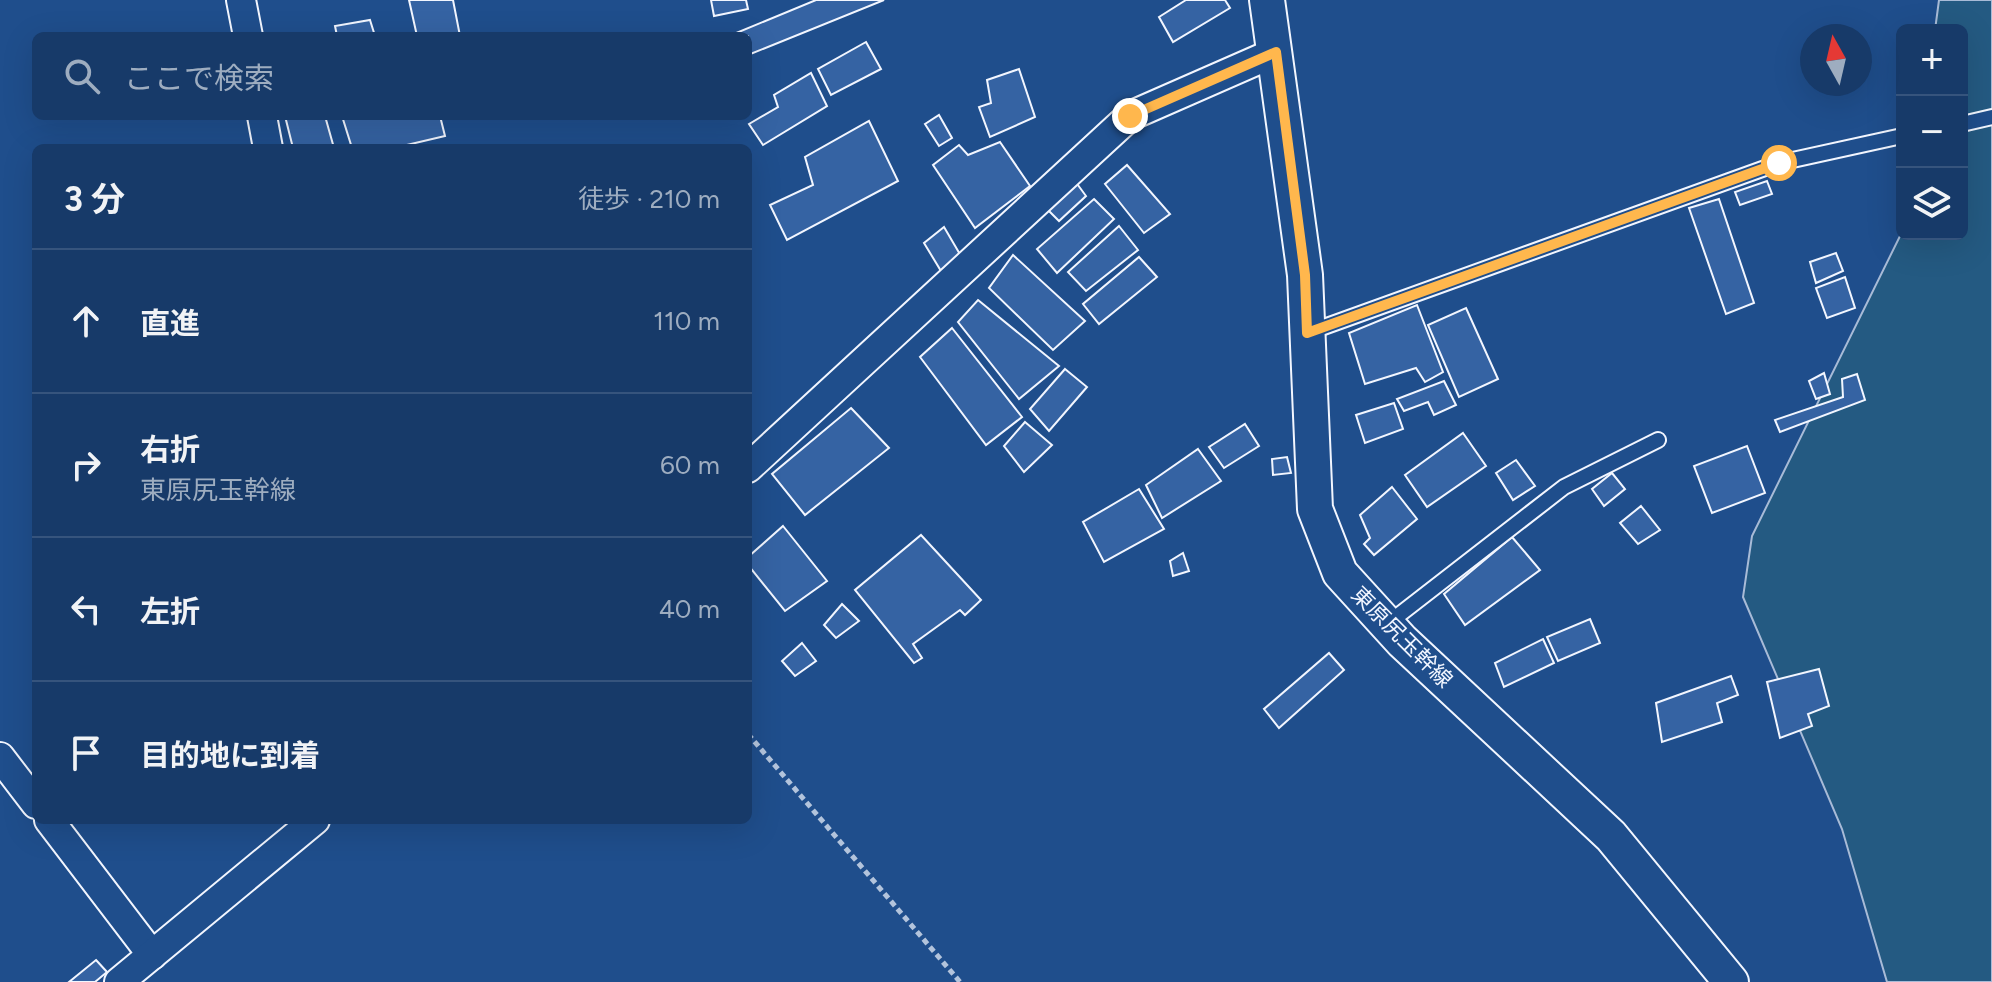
<!DOCTYPE html>
<html lang="ja">
<meta charset="utf-8">
<style>
body{margin:0;font-family:Figtree,"Noto Sans JP",sans-serif;background:#244571;color:#f1f3f6}
.controls{position:absolute;right:24px;top:24px;display:grid;overflow:hidden;border-radius:12px;box-shadow:0 8px 32px #0002}
.controls button{width:72px;height:72px;display:grid;place-items:center;padding:0;border:0;border-bottom:2px solid #36547d;background:#173a69;color:#f1f3f6;font:40px sans-serif}
.compass{position:absolute;left:1800px;top:24px;width:72px;height:72px;border-radius:50%;background:#173a69;box-shadow:0 8px 32px #0002;rotate:352deg}
.stop{position:absolute;width:24px;height:24px;margin:-18px;border:6px solid #ffb74d;border-radius:50%;background:#fff}
.stop.end{background:#ffb74d;border-color:#fff;box-shadow:0 2px 8px #0008}
.list{margin:0;padding:0;list-style:none}
h2{display:flex;justify-content:space-between;align-items:center;height:104px;margin:0;padding:0 32px;font-size:34px}
h2 small{font-size:26px;font-weight:400;color:#9eadc0}
.list li{display:grid;grid-template-columns:52px 1fr auto;gap:24px;align-items:center;box-sizing:border-box;height:144px;padding:0 32px;border-top:2px solid #36547d}
.list b{display:block;font-size:30px;white-space:nowrap}
.list p{margin:0;font-size:26px;white-space:nowrap;color:#9eadc0}
.list em{font-size:26px;font-style:normal;color:#9eadc0}
.icon{flex:none;width:44px;height:44px;fill:none;stroke:currentColor;stroke-width:2;stroke-linecap:round;stroke-linejoin:round}
.map{position:relative;flex:none;width:1992px;height:982px;overflow:hidden}
.search{position:absolute;background:#173a69;box-shadow:0 8px 32px #0002;left:32px;top:32px;width:720px;height:88px;display:flex;align-items:center;gap:20px;box-sizing:border-box;padding:0 28px;border-radius:12px;color:#9eadc0;font-size:30px}
.panel{position:absolute;background:#173a69;box-shadow:0 8px 32px #0002;left:32px;top:144px;width:720px;height:680px;border-radius:12px}
.map>svg:first-child{display:block}
.green{fill:#245a82;stroke:#a8bbd7;stroke-width:2}
.building{fill:#3563a3;stroke:#f2f6ff;stroke-width:2}
.lines{fill:none;stroke-linecap:round;stroke-linejoin:round}
.service-casing{stroke:#f2f6ff;stroke-width:18}
.minor-casing{stroke:#f2f6ff;stroke-width:32}
.tertiary-casing{stroke:#f2f6ff;stroke-width:38}
.path{stroke:#b3c4dc;stroke-width:5;stroke-dasharray:6 4;stroke-linecap:butt}
.service{stroke:#1f4e8c;stroke-width:14}
.minor{stroke:#1f4e8c;stroke-width:28}
.tertiary{stroke:#1f4e8c;stroke-width:34}
.route{stroke:#ffb74d;stroke-width:10}
.labels{text-anchor:middle;dominant-baseline:central;stroke-width:6;stroke-linejoin:round;paint-order:stroke}
.street-label{font-size:22px;fill:#f2f6ff;stroke:#1f4e8c}
</style>
<div class="map">
<svg width="1992" height="982" viewBox="0 0 1992 982">
<rect width="100%" height="100%" fill="#1f4e8c"/>
<!-- green -->
<path class="green" d="M1939,0h53v982h-105l-45,-153 -99,-232 9,-61 150,-304 60,2v-204h-27z"/>
<!-- building -->
<g class="building">
<path d="M409,0h44l7,36h-43z"/>
<path d="M711,0h35l2,9 -34,7z"/>
<path d="M816,0h68l-136,55v-19h-19z"/>
<path d="M1186,0h39l5,8 -57,34 -14,-25z"/>
<path d="M370,20l5,16h-38l-2,-10z"/>
<path d="M866,42l15,27 -50,26 -13,-26z"/>
<path d="M1019,69l16,48 -45,20 -11,-30 12,-4 -4,-23z"/>
<path d="M811,73l16,33 -64,39 -14,-21 29,-17 -4,-12z"/>
<path d="M939,115l13,23 -13,8 -14,-22z"/>
<path d="M285,116h40l9,32h-41z"/>
<path d="M342,116h98l5,20 -51,12h-42z"/>
<path d="M869,121l29,60 -111,59 -17,-35 43,-20 -8,-28z"/>
<path d="M1000,142l30,44 -55,42 -42,-63 26,-20 9,10z"/>
<path d="M1127,165l43,49 -26,19 -39,-49z"/>
<path d="M1075,181l11,15 -27,25 -14,-14z"/>
<path d="M1767,181l5,13 -32,11 -5,-13z"/>
<path d="M1094,199l20,20 -57,54 -20,-24z"/>
<path d="M1719,199l35,104 -28,11 -37,-106z"/>
<path d="M1119,226l19,24 -52,41 -18,-19z"/>
<path d="M944,227l17,29 -20,15 -17,-28z"/>
<path d="M1836,253l7,18 -27,12 -6,-21z"/>
<path d="M1013,255l72,66 -32,29 -64,-62z"/>
<path d="M1139,257l18,20 -58,47 -16,-20z"/>
<path d="M1845,277l10,31 -28,10 -11,-30z"/>
<path d="M978,300l81,66 -40,33 -61,-77z"/>
<path d="M1417,305l26,67 -18,10 -9,-14 -51,16 -16,-51z"/>
<path d="M1466,308l32,71 -39,18 -31,-72z"/>
<path d="M952,328l70,89 -36,28 -66,-88z"/>
<path d="M1065,369l22,18 -38,44 -19,-22z"/>
<path d="M1824,373l6,21 -14,5 -7,-18z"/>
<path d="M1857,374l8,26 -85,32 -5,-12 68,-23 -1,-18z"/>
<path d="M1444,381l12,24 -22,10 -6,-13 -24,9 -7,-12z"/>
<path d="M1394,403l9,26 -38,14 -9,-28z"/>
<path d="M851,408l38,40 -84,67 -33,-41z"/>
<path d="M1025,422l27,23 -28,27 -20,-26z"/>
<path d="M1245,424l14,22 -35,22 -15,-21z"/>
<path d="M1463,433l23,33 -59,41 -22,-32z"/>
<path d="M1747,446l18,47 -53,20 -18,-47z"/>
<path d="M1198,449l23,32 -59,37 -16,-33z"/>
<path d="M1287,457l4,16 -18,2 -1,-16z"/>
<path d="M1516,460l19,26 -22,14 -17,-27z"/>
<path d="M1612,473l13,16 -21,17 -12,-17z"/>
<path d="M1392,487l25,32 -43,36 -10,-11 6,-6 -10,-23z"/>
<path d="M1139,489l25,40 -60,33 -21,-40z"/>
<path d="M1641,506l19,24 -22,14 -18,-21z"/>
<path d="M783,526l44,55 -42,30 -37,-46v-8z"/>
<path d="M921,535l60,65 -16,15 -5,-5 -47,34 9,14 -8,5 -59,-73z"/>
<path d="M1512,537l28,33 -75,55 -21,-31z"/>
<path d="M1183,553l6,18 -16,5 -3,-15z"/>
<path d="M842,604l17,17 -23,17 -12,-13z"/>
<path d="M1590,619l10,24 -42,18 -11,-24z"/>
<path d="M1543,639l11,24 -50,24 -9,-24z"/>
<path d="M802,643l14,18 -21,15 -13,-15z"/>
<path d="M1329,653l15,17 -65,58 -15,-19z"/>
<path d="M1819,669l10,37 -21,8 4,12 -32,12 -13,-56z"/>
<path d="M1731,676l7,19 -21,8 5,19 -60,20 -6,-39z"/>
<path d="M96,960l11,12 -12,10h-26z"/>
</g>
<g class="lines">
<defs>
<g id="service">
<path d="M1962,124l30,-7"/>
<path d="M1307,333l472,-170 123,-27"/>
<path d="M1386,625l178,-138 94,-47"/>
</g>
<g id="minor">
<path d="M241,0l7,36"/>
<path d="M262,116l6,32"/>
<path d="M748,468l382,-352 146,-64"/>
<path d="M0,757l36,47"/>
<path d="M49,820l103,135"/>
<path d="M119,982l196,-162"/>
</g>
<path id="tertiary" d="M1267,0l38,275 10,234 25,64 62,68 209,195 120,146"/>
</defs>
<!-- service casing -->
<use href="#service" class="service-casing"/>
<!-- minor casing -->
<use href="#minor" class="minor-casing"/>
<!-- tertiary casing -->
<use href="#tertiary" class="tertiary-casing"/>
<!-- path -->
<path class="path" d="M748,734l212,248"/>
<!-- service -->
<use href="#service" class="service"/>
<!-- minor -->
<use href="#minor" class="minor"/>
<!-- tertiary -->
<use href="#tertiary" class="tertiary"/>
</g>
<g class="lines">
<!-- route -->
<path class="route" d="M1130,116l146,-64 29,223 2,58 472,-170"/>
</g>
<g class="labels">
<!-- street labels -->
<g class="street-label">
<text transform="translate(1402 637) rotate(45)">東原尻玉幹線</text>
</g>
</g>
</svg>
<div class="controls">
<button>+</button>
<button>−</button>
<button><svg class="icon" aria-label="layers" viewBox="0 0 24 24"><path d="M12 4l9 5-9 5-9-5zM3 14l9 5 9-5"/></svg></button>
</div>
<svg class="compass" viewBox="-18 -18 36 36"><path d="M0-13l5 13h-10z" fill="#e53935"/><path d="M0 13l5-13h-10z" fill="#9eadc0"/></svg>
<div class="stop" style="left:1779px;top:163px"></div>
<div class="stop end" style="left:1130px;top:116px"></div>
<div class="search"><svg class="icon" aria-label="search" viewBox="0 0 24 24"><circle cx="10" cy="10" r="6"/><path d="M15 15l6 6"/></svg>ここで検索</div>
<section class="panel">
<h2>3 分<small>徒歩 · 210 m</small></h2>
<ul class="list">
<li><svg class="icon" aria-label="ahead" viewBox="0 0 24 24"><path d="M12 20V5M6 11l6-6 6 6"/></svg><div><b>直進</b></div><em>110 m</em></li>
<li><svg class="icon" aria-label="right" viewBox="0 0 24 24"><path d="M7 20v-9h11M14 6l5 5-5 5"/></svg><div><b>右折</b><p>東原尻玉幹線</p></div><em>60 m</em></li>
<li><svg class="icon" aria-label="left" viewBox="0 0 24 24"><path d="M17 20v-9H6M10 6l-5 5 5 5"/></svg><div><b>左折</b></div><em>40 m</em></li>
<li><svg class="icon" aria-label="arrive" viewBox="0 0 24 24"><path d="M6 21V4h12l-3 4 3 4H6"/></svg><div><b>目的地に到着</b></div></li>
</ul>
</section>
</div>
